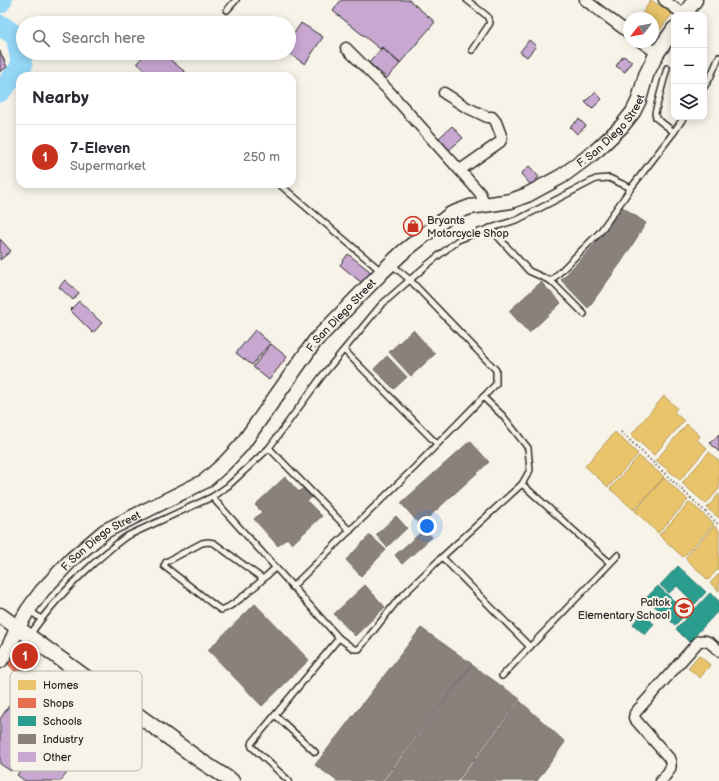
<!DOCTYPE html>
<meta charset="utf-8">
<style>
body{margin:0;font-family:"Balsamiq Sans",sans-serif;background:#f7f7f7;color:#2b2b33}
.controls{position:absolute;right:12px;top:12px;display:grid;overflow:hidden;border-radius:8px;box-shadow:0 2px 10px #0003}
.controls button{width:36px;height:36px;display:grid;place-items:center;padding:0;border:0;border-bottom:1px solid #e1e1e2;background:#fff;color:#2b2b33;font:20px sans-serif}
.compass{position:absolute;left:623px;top:12px;width:36px;height:36px;border-radius:50%;background:#fff;box-shadow:0 2px 10px #0003;rotate:239deg}
.you{position:absolute;left:427px;top:526px;width:14px;height:14px;margin:-10px;border:3px solid #fff;border-radius:50%;background:#1a73e8;box-shadow:0 0 0 6px #1a73e833}
.badge{display:grid;place-items:center;width:26px;height:26px;border-radius:50%;background:#c8321e;color:#fff;font-size:13px;font-weight:700}
.pin{position:absolute;translate:-50% -50%;border:2px solid #fff;box-shadow:0 1px 4px #0006}
.list{margin:0;padding:0;list-style:none}
h2{display:flex;justify-content:space-between;align-items:center;height:52px;margin:0;padding:0 16px;font-size:17px}
h2 small{font-size:13px;font-weight:400;color:#7c7c81}
.list li{display:grid;grid-template-columns:26px 1fr auto;gap:12px;align-items:center;box-sizing:border-box;height:64px;padding:0 16px;border-top:1px solid #e1e1e2}
.list b{display:block;font-size:15px;white-space:nowrap}
.list p{margin:0;font-size:13px;white-space:nowrap;color:#7c7c81}
.list em{font-size:13px;font-style:normal;color:#7c7c81}
.icon{flex:none;width:22px;height:22px;fill:none;stroke:currentColor;stroke-width:2;stroke-linecap:round;stroke-linejoin:round}
.map{position:relative;flex:none;width:719px;height:781px;overflow:hidden}
.search{position:absolute;background:#fff;box-shadow:0 2px 10px #0003;left:16px;top:16px;width:280px;height:44px;display:flex;align-items:center;gap:10px;box-sizing:border-box;padding:0 14px;border-radius:22px;color:#7c7c81;font-size:15px}
.panel{position:absolute;background:#fff;box-shadow:0 2px 10px #0003;left:16px;top:72px;width:280px;height:116px;border-radius:12px}
.map>svg:first-child{display:block}
.homes{fill:#e9c46a;stroke:#b09657}
.shops{fill:#e76f51;stroke:#af5b46}
.schools{fill:#2a9d8f;stroke:#2a7b71}
.industry{fill:#8a817c;stroke:#6e6764}
.lines{fill:none;stroke-linecap:round;stroke-linejoin:round}
.river{stroke:#94d7f6;stroke-width:21}
.building{fill:#c8a7d1;stroke:#2b2b2b}
.lane-casing{stroke:#2b2b2b;stroke-width:8}
.street-casing{stroke:#2b2b2b;stroke-width:13}
.secondary-casing{stroke:#2b2b2b;stroke-width:17}
.path{stroke:#2b2b2b;stroke-width:2;stroke-dasharray:1 3;stroke-linecap:butt}
.lane{stroke:#f7f3e8;stroke-width:5}
.street{stroke:#f7f3e8;stroke-width:10}
.secondary{stroke:#f7f3e8;stroke-width:14}
.labels{text-anchor:middle;dominant-baseline:central;stroke-width:4;stroke-linejoin:round;paint-order:stroke}
.street-label{font-size:11px;fill:#2b2b2b;stroke:#f7f3e8}
.poi-label{font-size:11px;fill:#2b2b2b;stroke:#f7f3e8;text-anchor:start}
.key{fill:#f7f3e8;stroke:#bab7af;stroke-width:1}
.key-label{font-size:11px;fill:#2b2b2b}
</style>
<div class="map">
<svg width="719" height="781" viewBox="0 0 719 781">
<rect width="100%" height="100%" fill="#f7f3e8"/>
<filter id="ink" filterUnits="userSpaceOnUse"><feTurbulence type="fractalNoise" baseFrequency=".025" numOctaves="2"/><feDisplacementMap in="SourceGraphic" scale="8" xChannelSelector="R" yChannelSelector="G"/><feConvolveMatrix kernelMatrix="1 2 1 2 8 2 1 2 1" color-interpolation-filters="sRGB"/></filter>
<g filter="url(#ink)">
<!-- homes -->
<g class="homes">
<path d="M651,0l21,14 -13,17 -6,-4v-9l-13,-1z"/>
<path d="M664,396l13,12 -3,4 10,9 -30,34 -23,-20z"/>
<path d="M687,424l13,12 -3,4 10,8 -27,32 -24,-20z"/>
<path d="M615,432l23,22 -30,33 -23,-21z"/>
<path d="M709,452l10,9v28l-13,15 -24,-21z"/>
<path d="M639,456l25,21 -30,33 -24,-21z"/>
<path d="M664,478l24,22 -30,33 -23,-22z"/>
<path d="M719,494v24l-12,-10z"/>
<path d="M690,502l24,22 -31,33 -24,-22z"/>
<path d="M714,526l5,4v38l-11,12 -23,-22z"/>
<path d="M719,574v17l-9,-8z"/>
<path d="M699,655l11,10 -10,13 -12,-10z"/>
</g>
<!-- shops -->
<path class="shops" d="M26,643l13,12 -19,22 -13,-14z"/>
<!-- schools -->
<g class="schools">
<path d="M678,566l28,26 -11,12 -18,-18 -8,7 -9,-8z"/>
<path d="M658,586l29,27 -12,12 -29,-27z"/>
<path d="M710,593l9,8v9l-30,32 -13,-13z"/>
<path d="M642,613l12,11 -9,11 -12,-11z"/>
</g>
<!-- industry -->
<g class="industry">
<path d="M621,206l25,17 -24,38 -34,47 -27,-28 35,-37z"/>
<path d="M541,282l20,21 -32,30 -20,-22z"/>
<path d="M413,330l22,24 -24,22 -22,-24z"/>
<path d="M387,356l20,21 -13,12 -20,-20z"/>
<path d="M470,441l19,21 -69,63 -19,-22z"/>
<path d="M285,477l14,15 4,-4 9,9 -5,4 15,15 -30,28 -5,-6 -9,8 -24,-27 8,-7 -7,-7z"/>
<path d="M396,516l11,12 -20,19 -11,-12z"/>
<path d="M425,529l7,8 -30,27 -7,-9z"/>
<path d="M370,535l16,15 -25,26 -15,-16z"/>
<path d="M365,585l20,22 -30,29 -21,-22z"/>
<path d="M255,604l54,56 -47,46 -54,-56z"/>
<path d="M421,628l51,36 -90,117h-45l-22,-16z"/>
<path d="M472,665l48,34 -63,82h-73z"/>
<path d="M520,701l45,41 -28,39h-78z"/>
</g>
<g class="lines">
<!-- river -->
<g class="river">
<path d="M0,3l2,-3"/>
<path d="M0,25l16,11 6,30 -22,26"/>
</g>
</g>
<!-- building -->
<g class="building">
<path d="M341,0h68l26,22 -35,41 -18,-16 -2,2 -47,-38z"/>
<path d="M301,23l22,14 -18,27 -17,-11 1,-12z"/>
<path d="M529,40l7,6 -9,11 -7,-5z"/>
<path d="M382,48l18,16 -13,14 -18,-15z"/>
<path d="M0,51l7,16 -7,5z"/>
<path d="M146,53h16l28,23h-38l-15,-13z"/>
<path d="M623,56l9,5 -7,11 -9,-6z"/>
<path d="M595,92l7,7 -10,10 -7,-7z"/>
<path d="M579,119l7,7 -9,8 -7,-7z"/>
<path d="M452,126l11,12 -14,12 -10,-12z"/>
<path d="M529,166l10,11 -8,8 -10,-11z"/>
<path d="M0,239l11,12 -11,9z"/>
<path d="M348,254l23,18 -9,11 -22,-18z"/>
<path d="M65,280l14,13 -6,7 -14,-13z"/>
<path d="M79,301l23,22 -9,10 -23,-23z"/>
<path d="M255,330l15,13 -18,22 -16,-12z"/>
<path d="M271,344l16,13 -18,23 -16,-13z"/>
<path d="M719,434v18l-9,-9z"/>
<path d="M27,679l32,23 -48,69 -11,-7v-45z"/>
<path d="M63,710l32,23 -34,48h-36l-8,-6z"/>
</g>
<g class="lines">
<defs>
<g id="lane">
<path d="M467,0l20,16 3,7 -18,27"/>
<path d="M227,10l9,-10"/>
<path d="M704,87l6,-9 9,-21"/>
<path d="M674,132l10,-15"/>
<path d="M279,184l102,87"/>
<path d="M490,228l39,43 22,10 33,33"/>
<path d="M551,281l49,-49 31,-44 43,-56 -18,-14 -1,-5 12,-45"/>
<path d="M344,350l93,94"/>
<path d="M269,448l81,83"/>
<path d="M522,484l88,79"/>
<path d="M212,497l127,141"/>
<path d="M442,557l88,90"/>
<path d="M263,579l-49,-36 -6,-1 -6,1 -36,19 -2,4 50,39 7,5c14,-3 43,-32 54,-42"/>
<path d="M292,587l123,-120 81,-83v-14l-86,-90 -19,-16"/>
<path d="M29,610l12,9"/>
<path d="M30,635c18,-27 40,-50 64,-72 11,-9 21,-19 33,-27l85,-39 16,-11 41,-38 53,-72 59,-71 46,-40 31,-25 21,-8 40,-13 77,-40 13,-1 22,10"/>
<path d="M502,676l116,-121"/>
<path d="M275,715l-24,29 1,3 37,34"/>
<path d="M315,752l-40,-37 64,-77 15,11h5l38,-48 45,-44 80,-73 8,-14 -2,-22 -25,-32 -20,-19"/>
</g>
<g id="street">
<path d="M585,0l44,33"/>
<path d="M664,0l20,15"/>
<path d="M641,42l16,11"/>
<path d="M346,48l42,42 92,103 5,12"/>
<path d="M444,93l22,14 21,10h5l4,5 6,16 -2,4 -40,28"/>
<path d="M661,781c6,-8 13,-12 8,-23l-35,-40 1,-5 64,-72c9,-2 14,4 20,10"/>
</g>
<g id="secondary">
<path d="M684,15l11,-15"/>
<path d="M0,615l201,146 31,20"/>
<path id="s1" d="M0,661l7,-10 11,-24 10,-17 14,-19 29,-31 34,-29 100,-50 19,-17 17,-18 74,-105 67,-69 21,-20 48,-38 19,-7 41,-6 16,-6 35,-19 26,-19 10,-8 24,-23 11,-14 6,-12 7,-25 11,-22 17,-24"/>
</g>
</defs>
<!-- lane casing -->
<use href="#lane" class="lane-casing"/>
<!-- street casing -->
<use href="#street" class="street-casing"/>
<!-- secondary casing -->
<use href="#secondary" class="secondary-casing"/>
<!-- path -->
<path class="path" d="M621,432l98,93"/>
<!-- lane -->
<use href="#lane" class="lane"/>
<!-- street -->
<use href="#street" class="street"/>
<!-- secondary -->
<use href="#secondary" class="secondary"/>
</g>
</g>
<!-- icons -->
<defs>
<symbol id="shop-ring" viewBox="-11 -11 22 22"><circle r="9.5" fill="#f7f3e8" stroke="#c8321e" stroke-width="1.5"/><path d="M-5-2.5h2.3a2.7 3.5 0 0 1 5.4 0H5L5.5 6h-11ZM-1.5-2.5h3a1.5 2.3 0 0 0-3 0Z" fill="#c8321e"/></symbol>
<symbol id="school-ring" viewBox="-11 -11 22 22"><circle r="9.5" fill="#f7f3e8" stroke="#c8321e" stroke-width="1.5"/><path d="M0-5L7-2L0 1L-7-2ZM-4 1L0 2.5L4 1V4Q0 6-4 4Z" fill="#c8321e"/></symbol>
</defs>
<g fill-rule="evenodd">
<use href="#shop-ring" x="402" y="215" width="22" height="22"/>
<use href="#school-ring" x="673" y="597" width="22" height="22"/>
</g>
<g class="labels">
<!-- street labels -->
<g class="street-label">
<text stroke="none"><textPath href="#s1" startOffset="832">F. San Diego Street</textPath></text>
<text stroke="none"><textPath href="#s1" startOffset="496">F. San Diego Street</textPath></text>
<text stroke="none"><textPath href="#s1" startOffset="160">F. San Diego Street</textPath></text>
</g>
<!-- poi labels -->
<g class="poi-label">
<text x="427" y="220">Bryants<tspan x="427" dy="13">Motorcycle Shop</tspan></text>
<text x="670" y="602" text-anchor="end">Paltok<tspan x="670" dy="13">Elementary School</tspan></text>
</g>
</g>
<!-- legend -->
<rect x="10" y="671" width="132" height="100" rx="6" class="key"/>
<rect x="18" y="680" width="18" height="10" fill="#e9c46a"/>
<rect x="18" y="698" width="18" height="10" fill="#e76f51"/>
<rect x="18" y="716" width="18" height="10" fill="#2a9d8f"/>
<rect x="18" y="734" width="18" height="10" fill="#8a817c"/>
<rect x="18" y="752" width="18" height="10" fill="#c8a7d1"/>
<g class="key-label">
<text x="43" y="689">Homes</text>
<text x="43" y="707">Shops</text>
<text x="43" y="725">Schools</text>
<text x="43" y="743">Industry</text>
<text x="43" y="761">Other</text>
</g>
</svg>
<div class="controls">
<button>+</button>
<button>−</button>
<button><svg class="icon" aria-label="layers" viewBox="0 0 24 24"><path d="M12 4l9 5-9 5-9-5zM3 14l9 5 9-5"/></svg></button>
</div>
<svg class="compass" viewBox="-18 -18 36 36"><path d="M0-13l5 13h-10z" fill="#e53935"/><path d="M0 13l5-13h-10z" fill="#7c7c81"/></svg>
<div class="you"></div>
<div class="pin badge" style="left:25px;top:656px">1</div>
<div class="search"><svg class="icon" aria-label="search" viewBox="0 0 24 24"><circle cx="10" cy="10" r="6"/><path d="M15 15l6 6"/></svg>Search here</div>
<section class="panel">
<h2>Nearby<small></small></h2>
<ul class="list">
<li><span class="badge">1</span><div><b>7-Eleven</b><p>Supermarket</p></div><em>250 m</em></li>
</ul>
</section>
</div>
